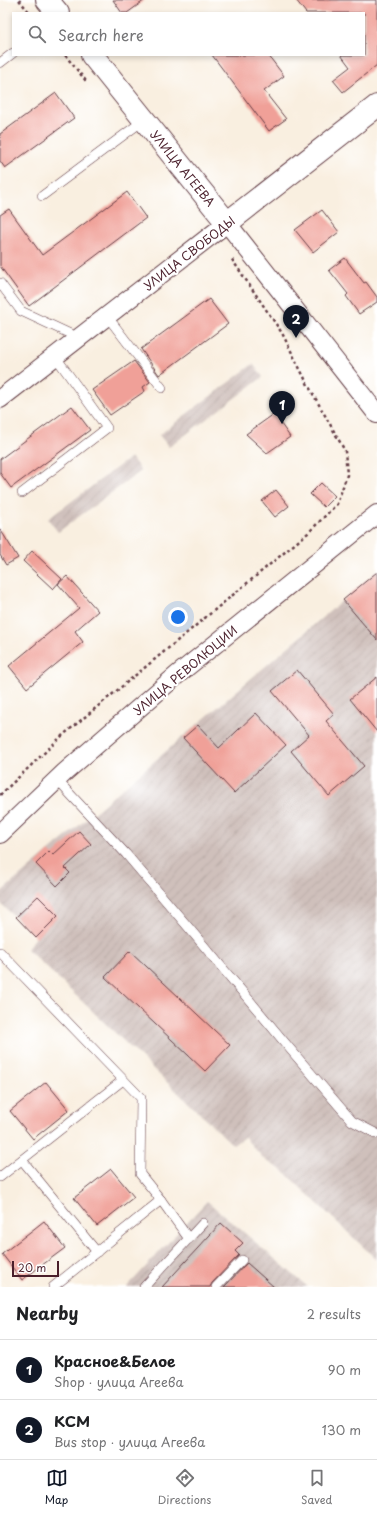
<!DOCTYPE html>
<meta charset="utf-8">
<style>
body{margin:0;font-family:"Playpen Sans",sans-serif;background:#f2f2f2;color:#202124}
.scale{position:absolute;left:12px;bottom:10px;width:47px;box-sizing:border-box;padding-left:4px;border:2px solid #4a1f2b;border-top:0;font-size:11px;line-height:14px;white-space:nowrap;color:#4a1f2b;-webkit-text-stroke:3px #fff;paint-order:stroke}
.you{position:absolute;left:178px;top:617px;width:14px;height:14px;margin:-10px;border:3px solid #fff;border-radius:50%;background:#1a73e8;box-shadow:0 0 0 6px #1a73e833}
.badge{display:grid;place-items:center;width:26px;height:26px;border-radius:50%;background:#111827;color:#fff;font-size:13px;font-weight:700}
.pin{position:absolute;translate:-50% -33px;filter:drop-shadow(0 1px 2px #0008)}
.pin::after{content:'';position:absolute;top:21px;width:14px;height:12px;background:inherit;clip-path:polygon(0 0,100% 0,50% 100%)}
.list{margin:0;padding:0;list-style:none}
h2{display:flex;justify-content:space-between;align-items:center;height:52px;margin:0;padding:0 16px;font-size:17px}
h2 small{font-size:13px;font-weight:400;color:#757577}
.list li{display:grid;grid-template-columns:26px 1fr auto;gap:12px;align-items:center;box-sizing:border-box;height:60px;padding:0 16px;border-top:1px solid #e0e0e0}
.list b{display:block;font-size:15px;white-space:nowrap}
.list p{margin:0;font-size:13px;white-space:nowrap;color:#757577}
.list em{font-size:13px;font-style:normal;color:#757577}
.icon{flex:none;width:22px;height:22px;fill:none;stroke:currentColor;stroke-width:2;stroke-linecap:round;stroke-linejoin:round}
.map{position:relative;flex:none;width:377px;height:1287px;overflow:hidden}
.search{position:absolute;background:#fff;box-shadow:0 2px 6px #0003;left:12px;right:12px;top:12px;height:44px;display:flex;align-items:center;gap:10px;box-sizing:border-box;padding:0 14px;border-radius:0px;color:#757577;font-size:15px}
.sheet{height:172px;background:#fff}
nav{display:flex;justify-content:space-around;align-items:center;box-sizing:border-box;height:56px;border-top:1px solid #e0e0e0;background:#fff;font-size:11px;color:#757577}
nav a{display:grid;justify-items:center;gap:2px}
nav .on{color:#111827}
.map>svg:first-child{display:block}
.industrial{fill:url(#industrial-furrows)}
.building{fill:#f0a098}
.lines{fill:none;stroke-linecap:round;stroke-linejoin:round}
.lane-casing{stroke:#643e46;stroke-width:10}
.street-casing{stroke:#643e46;stroke-width:20}
.secondary-casing{stroke:#643e46;stroke-width:24}
.path{stroke:#643e46;stroke-width:2.5;stroke-dasharray:3 3;stroke-linecap:butt}
.lane{stroke:#fff;stroke-width:9}
.street{stroke:#fff;stroke-width:18}
.secondary{stroke:#fff;stroke-width:22}
.labels{text-anchor:middle;dominant-baseline:central;stroke-width:4;stroke-linejoin:round;paint-order:stroke}
.street-label{font-size:12px;fill:#4a1f2b;stroke:#fff}
</style>
<div class="map">
<svg width="377" height="1287" viewBox="0 0 377 1287">
<defs>
<pattern id="industrial-furrows" width="10" height="10" patternUnits="userSpaceOnUse"><rect width="10" height="10" fill="#cfc0bb"/><path d="M-1 1l2-2M0 10L10 0M9 11l2-2" fill="none" stroke="#b3a5a1"/></pattern>
</defs>
<rect width="100%" height="100%" fill="#fff"/>
<filter id="ink" filterUnits="userSpaceOnUse"><feTurbulence type="fractalNoise" baseFrequency=".025" numOctaves="2"/><feDisplacementMap in="SourceGraphic" scale="8" xChannelSelector="R" yChannelSelector="G"/><feConvolveMatrix kernelMatrix="1 2 1 2 8 2 1 2 1" color-interpolation-filters="sRGB"/></filter>
<filter id="wash" filterUnits="userSpaceOnUse"><feTurbulence type="fractalNoise" baseFrequency=".012" numOctaves="4" result="noise"/><feDisplacementMap in="SourceGraphic" scale="16" xChannelSelector="R" yChannelSelector="G"/><feGaussianBlur stdDeviation="0.9" result="paint"/><feColorMatrix in="noise" values="0 0 0 0 0 0 0 0 0 0 0 0 0 0 0 0 0 1.4 0 .05"/><feComposite in="paint" operator="in"/></filter>
<g filter="url(#wash)">
<rect width="100%" height="100%" fill="#f9efe0"/>
<!-- industrial -->
<g class="industrial">
<path d="M253,364l10,13 -94,70 -10,-12z"/>
<path d="M131,457l10,14 -83,61 -10,-13z"/>
<path d="M377,571v689l-95,-90 -16,-9 -22,-24 -11,8 -206,-196 9,-12 -36,-34v-10z"/>
<path d="M207,1201l101,86h-181z"/>
</g>
<g id="blocks">
<!-- building -->
<g class="building">
<path d="M113,0h32l-18,13h-5z"/>
<path d="M296,0h81v65l-34,27 -10,-12 17,-13 -9,-12h23v-42h-58z"/>
<path d="M212,55h56l16,21 -20,15 22,28 -17,12z"/>
<path d="M56,93l18,25 -69,50 -5,-7v-27z"/>
<path d="M127,192l19,26 -117,88 -29,-40v-51l9,-6 33,46z"/>
<path d="M322,210l17,22 -26,20 -18,-22z"/>
<path d="M345,258l19,25 2,-1 11,15v5l-18,12 -13,-18 2,-2 -19,-24z"/>
<path d="M209,299l19,25 -69,51 -18,-26z"/>
<path d="M134,361l16,21 -7,5 2,4 -35,24 -18,-25z"/>
<path d="M72,406l18,24 -79,58 -11,-15v-14z"/>
<path d="M274,414l16,23 -23,16 -21,-19z"/>
<path d="M321,483l14,13 -11,11 -14,-13z"/>
<path d="M276,490l13,16 -14,11 -13,-16z"/>
<path d="M0,529l18,29 -12,7 -6,-10z"/>
<path d="M32,551l30,28 -9,10 -30,-28z"/>
<path d="M377,572v68l-34,-40z"/>
<path d="M67,576l31,35 -23,20 8,11 -56,46 -18,-22 70,-58 -21,-24z"/>
<path d="M297,670l37,44 -8,7 38,45 -35,30 -38,-45 18,-16 -37,-44z"/>
<path d="M377,677v55l-27,-33z"/>
<path d="M256,713l30,32 -52,48 -51,-55 15,-13 21,23z"/>
<path d="M79,831l12,13 -26,24 5,5 -13,13 -21,-22 13,-13 4,4z"/>
<path d="M38,896l20,20 -22,22 -20,-21z"/>
<path d="M130,951l100,94 -25,26 -100,-94z"/>
<path d="M46,1082l23,28 -36,29 -23,-28z"/>
<path d="M111,1169l23,28 -37,29 -23,-28z"/>
<path d="M44,1221l21,27 -43,32 -20,-26z"/>
<path d="M221,1223l22,20 -8,8 4,4 -27,28 -2,4h-48z"/>
<path d="M247,1263l27,24h-50z"/>
</g>
</g>
</g>
<g filter="url(#ink)">
<use href="#blocks" fill-opacity="0" stroke="#643e46" stroke-width="1"/>
<g class="lines">
<defs>
<g id="lane">
<path d="M0,63l13,-10"/>
<path d="M42,196l102,-76"/>
<path d="M0,283l21,28 58,27"/>
<path d="M107,316l55,72"/>
<path d="M22,493l85,-65 -52,-72"/>
<path d="M57,780l69,74 63,74 102,122 61,71 25,13"/>
<path d="M0,952l141,146 -1,76 21,26 28,39"/>
<path d="M22,1160l75,92"/>
<path d="M0,1177l123,-97"/>
<path d="M53,1287l108,-87"/>
<path d="M144,1287l59,-64"/>
<path d="M216,1287l26,-27"/>
</g>
<g id="street">
<path d="M0,399l227,-176 150,191"/>
<path d="M0,834l65,-62 112,-97 200,-161"/>
</g>
<g id="secondary">
<path d="M47,0l11,13"/>
<path d="M92,55l135,168 150,-117"/>
</g>
</defs>
<!-- lane casing -->
<use href="#lane" class="lane-casing"/>
<!-- street casing -->
<use href="#street" class="street-casing"/>
<!-- secondary casing -->
<use href="#secondary" class="secondary-casing"/>
<!-- path -->
<g class="path">
<path d="M19,0l11,13"/>
<path d="M65,55l21,26"/>
<path d="M0,795l63,-60 245,-202 29,-29 10,-29 -2,-24 -37,-66 -26,-52 -51,-75"/>
</g>
<!-- lane -->
<use href="#lane" class="lane"/>
<!-- street -->
<use href="#street" class="street"/>
<!-- secondary -->
<use href="#secondary" class="secondary"/>
</g>
</g>
<g class="labels">
<!-- street labels -->
<g class="street-label">
<text transform="translate(183 168) rotate(51)">УЛИЦА АГЕЕВА</text>
<text transform="translate(189 253) rotate(-38)">УЛИЦА СВОБОДЫ</text>
<text transform="translate(185 670) rotate(-40)">УЛИЦА РЕВОЛЮЦИИ</text>
</g>
</g>
</svg>
<div class="scale">20 m</div>
<div class="you"></div>
<div class="pin badge" style="left:282px;top:424px">1</div>
<div class="pin badge" style="left:296px;top:338px">2</div>
<div class="search"><svg class="icon" aria-label="search" viewBox="0 0 24 24"><circle cx="10" cy="10" r="6"/><path d="M15 15l6 6"/></svg>Search here</div>
</div>
<section class="sheet">
<h2>Nearby<small>2 results</small></h2>
<ul class="list">
<li><span class="badge">1</span><div><b>Красное&amp;Белое</b><p>Shop · улица Агеева</p></div><em>90 m</em></li>
<li><span class="badge">2</span><div><b>КСМ</b><p>Bus stop · улица Агеева</p></div><em>130 m</em></li>
</ul>
</section>
<nav>
<a class="on"><svg class="icon" aria-label="map" viewBox="0 0 24 24"><path d="M3 6l6-2 6 2 6-2v14l-6 2-6-2-6 2zM9 4v14M15 6v14"/></svg>Map</a>
<a><svg class="icon" aria-label="directions" viewBox="0 0 24 24"><path d="M12 3l9 9-9 9-9-9zM9 14v-3h6M13 9l2 2-2 2"/></svg>Directions</a>
<a><svg class="icon" aria-label="saved" viewBox="0 0 24 24"><path d="M7 4h10v16l-5-4-5 4z"/></svg>Saved</a>
</nav>
